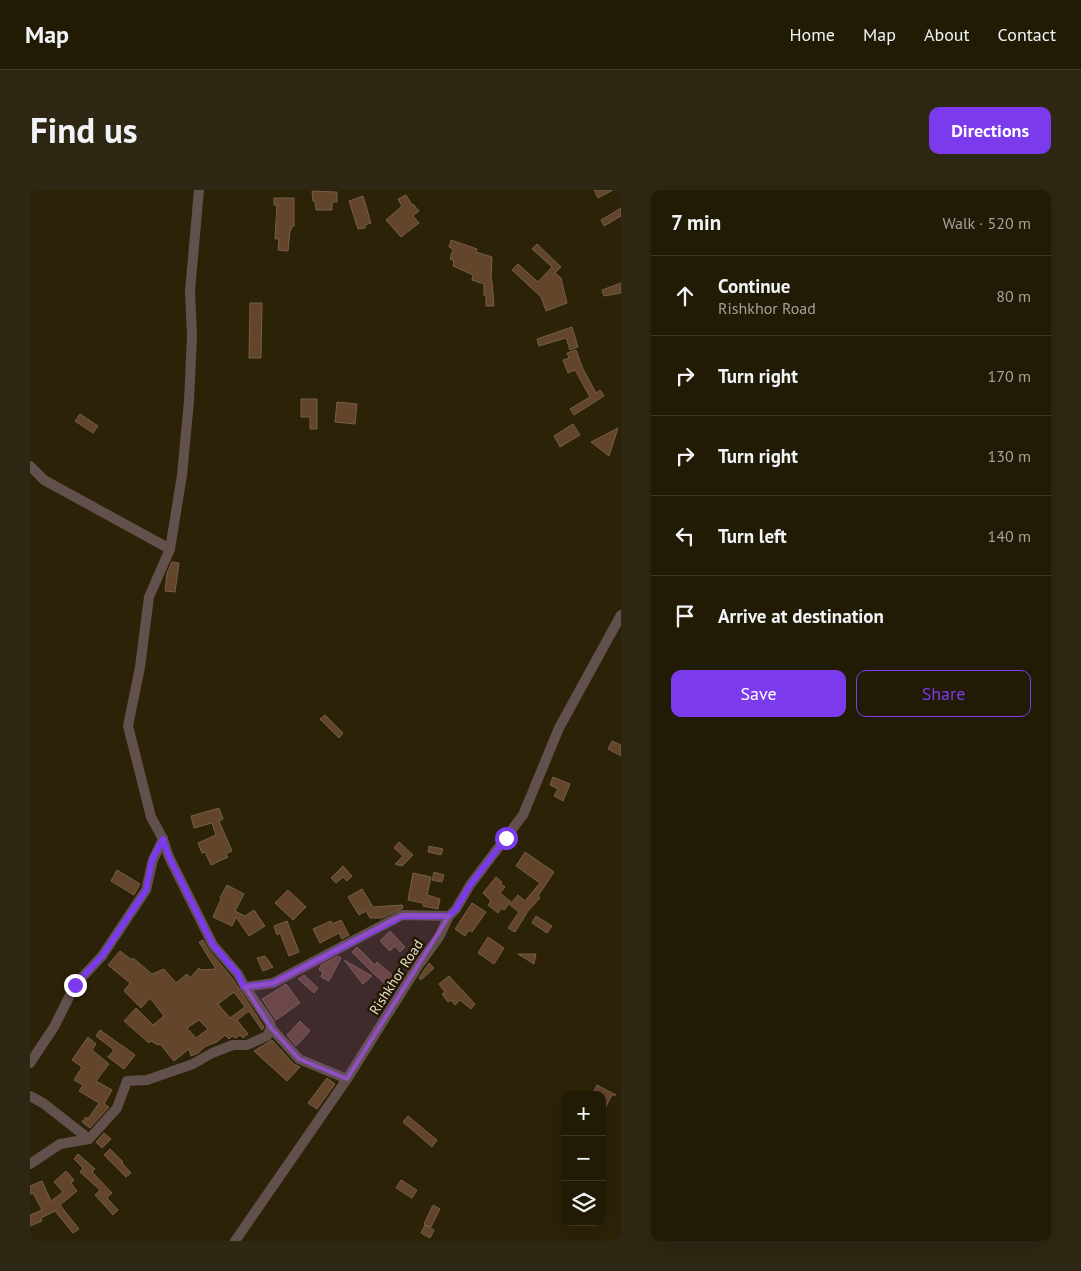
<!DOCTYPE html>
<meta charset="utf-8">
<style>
body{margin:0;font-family:"PT Sans",sans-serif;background:#2d2713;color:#f1f3f6}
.controls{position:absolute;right:15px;bottom:15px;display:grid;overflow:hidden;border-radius:10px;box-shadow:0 5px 20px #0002}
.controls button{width:45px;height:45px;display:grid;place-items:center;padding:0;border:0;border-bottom:1px solid #3e3827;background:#211a05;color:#f1f3f6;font:25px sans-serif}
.stop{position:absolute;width:15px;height:15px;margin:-11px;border:4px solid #7c3aed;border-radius:50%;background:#fff}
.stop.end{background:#7c3aed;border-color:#fff;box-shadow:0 1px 5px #0008}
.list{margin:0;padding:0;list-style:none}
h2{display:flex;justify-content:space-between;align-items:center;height:65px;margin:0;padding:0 20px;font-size:21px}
h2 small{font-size:16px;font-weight:400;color:#a2a19a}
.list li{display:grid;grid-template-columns:32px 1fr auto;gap:15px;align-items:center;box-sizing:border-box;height:80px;padding:0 20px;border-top:1px solid #3e3827}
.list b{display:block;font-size:19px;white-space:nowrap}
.list p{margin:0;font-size:16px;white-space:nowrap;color:#a2a19a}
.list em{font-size:16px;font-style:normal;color:#a2a19a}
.actions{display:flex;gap:10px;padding:15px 20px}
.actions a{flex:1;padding:11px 0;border:1px solid #7c3aed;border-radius:10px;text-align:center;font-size:18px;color:#7c3aed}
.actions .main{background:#7c3aed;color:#fff}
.icon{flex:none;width:28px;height:28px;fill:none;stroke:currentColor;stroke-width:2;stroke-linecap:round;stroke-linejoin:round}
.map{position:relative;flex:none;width:591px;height:1051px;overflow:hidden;border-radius:10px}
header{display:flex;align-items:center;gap:30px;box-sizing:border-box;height:70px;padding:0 25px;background:#211a05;border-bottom:1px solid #3e3827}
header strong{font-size:24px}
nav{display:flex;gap:28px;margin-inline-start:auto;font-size:18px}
.intro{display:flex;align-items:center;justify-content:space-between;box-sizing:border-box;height:120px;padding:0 30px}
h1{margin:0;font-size:35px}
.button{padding:12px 22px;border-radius:10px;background:#7c3aed;color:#fff;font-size:18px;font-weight:700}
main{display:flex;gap:30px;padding:0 30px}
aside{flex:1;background:#211a05;border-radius:10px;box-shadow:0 5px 20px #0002}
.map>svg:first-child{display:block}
.building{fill:#62452b;stroke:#765e4a;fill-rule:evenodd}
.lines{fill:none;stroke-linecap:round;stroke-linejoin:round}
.minor{stroke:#62504c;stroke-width:10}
.route{stroke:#7c3aed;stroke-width:6}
.marked{fill:#904fc2;fill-opacity:0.2;stroke:#904fc2;stroke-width:4;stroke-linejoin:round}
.labels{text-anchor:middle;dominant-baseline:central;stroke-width:5;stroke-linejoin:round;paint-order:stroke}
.street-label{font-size:14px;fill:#e4ddce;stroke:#221800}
</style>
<header>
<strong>Map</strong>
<nav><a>Home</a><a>Map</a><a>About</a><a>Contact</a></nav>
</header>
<div class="intro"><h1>Find us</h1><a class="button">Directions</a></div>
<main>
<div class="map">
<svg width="591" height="1051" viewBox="0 0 591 1051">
<rect width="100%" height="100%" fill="#2c2207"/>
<!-- building -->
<g class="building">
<path d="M564,0h19l-15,8z"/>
<path d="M282,1l25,1v10h-5v8h-16l-1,-9h-2z"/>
<path d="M376,5l6,10 1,-1 6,7 -6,5 6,7 -18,14 -15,-17 16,-14 -4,-7z"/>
<path d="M333,6l8,27 -6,2v3l-7,1 -9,-28z"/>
<path d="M244,8h20v28h-2l-1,4h-1l-2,21 -10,-1 1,-11h-4l2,-34h-3z"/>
<path d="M591,18v8l-17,10 -3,-6z"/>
<path d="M421,50l26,9 -1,3 16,5 -1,24h1l2,25h-8v-10l-2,-1v-11l-12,-4 1,-5 -20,-9 1,-5 -4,-2 3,-10 -4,-2z"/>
<path d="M507,54l24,23 -6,6 6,5 6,25 -21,8 -5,-14 -29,-27 6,-6 20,18 14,-15 -20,-18z"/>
<path d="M591,93v10l-17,3 -2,-6z"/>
<path d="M220,113h12l-1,55h-12z"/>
<path d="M542,137l6,20 -8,3 -4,-12 -27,8 -2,-7z"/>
<path d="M546,160l7,19 13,24 4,-3 4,6 -30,19 -4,-6 20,-12 -15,-27 -7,3 -5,-13 6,-2 -2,-5z"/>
<path d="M271,209h16v30h-7v-12h-9z"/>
<path d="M307,212l20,2 -2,20 -20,-2z"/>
<path d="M50,224l18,12 -5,7 -18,-12z"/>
<path d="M543,234l7,11 -20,12 -6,-11z"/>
<path d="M588,238l-9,28 -18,-14z"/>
<path d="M142,372l7,1 -4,29 -10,-1 2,-18z"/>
<path d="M295,525l18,18 -4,5 -19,-19z"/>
<path d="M582,551l9,4v11l-13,-7z"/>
<path d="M523,587l17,7 -7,17 -9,-5 4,-7 -8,-4z"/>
<path d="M189,618l4,11 -4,2 13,30 -6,3 2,3 -17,8 -6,-13 -3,1 -4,-10 18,-8 -4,-12 -18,5 -3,-12z"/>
<path d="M369,652l14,13 -11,11 -7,-2 8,-8 -9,-8z"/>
<path d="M399,656l14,3 -2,6 -13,-3z"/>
<path d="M495,662l29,20 -16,24 2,2 -12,13 -13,21 -7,-4 11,-16 -9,-7 8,-10 7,6 15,-18 -24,-17z"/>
<path d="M313,676l9,10 -5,5 -4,-4 -7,6 -5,-5z"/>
<path d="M87,680l23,14 -6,11 -23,-14z"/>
<path d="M404,682l10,3 -2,7 -10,-2z"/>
<path d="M383,683l18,4 -4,18 13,4 -2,10 -15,-3v-3l-15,-3z"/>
<path d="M466,687l6,5 -2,1 5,4 -5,6 11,9 -7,8 -3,-2 -3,5 -10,-8 3,-4 -8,-8z"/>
<path d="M197,695l17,9 -9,17 10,5 9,-6 11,16 -16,10 -13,-19 -4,9 -19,-9 8,-18 -1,-1z"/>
<path d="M332,699l11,18 29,-2 1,3 -21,10h-12l-4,-7 -7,4 -11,-18z"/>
<path d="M258,700l18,17 -13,13 -18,-17z"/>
<path d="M442,713l14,9 -14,20 -3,-2 -4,6 -10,-7z"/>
<path d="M506,726l16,10 -5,7 -15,-10z"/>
<path d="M311,730l8,15 -7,4 -3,-6 -19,10 -7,-14 18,-8 1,3z"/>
<path d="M257,731l12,31 -10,4 -9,-23 -3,2 -3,-9z"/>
<path d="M360,741l15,16 -5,5 -5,-6 -5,5 -10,-10z"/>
<path d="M458,747l16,11 -10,16 -16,-11z"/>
<path d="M173,750l5,9 24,29 32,49 -2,3 -13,-19 -12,9 11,14 -5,4 -3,-3 -4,3 -4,-2 -3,3 -4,-4 -8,7 -11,4 -8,7 -7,3 -2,-7 -15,12 -14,-17 -2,1 -7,-4 -2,2 -25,-22 12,-13 17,17 11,-9 -14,-18 -9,10 -17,-17 6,-8 -22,-18 12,-14 12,9 1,-2 19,16 12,-5 12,14 11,-9 3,4 9,-10 2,2 15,-1 -17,-27zM204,802l11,15 -15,11 -12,-14zM169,830l9,9 -12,9 -9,-10z"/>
<path d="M327,757l18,18 2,-3 21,18 -7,9 -17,-15 -22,-22z"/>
<path d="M488,764h18l-2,10z"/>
<path d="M235,766l8,11 -10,4 -6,-13z"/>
<path d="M308,766l3,2 -12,23 -8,-4 2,-5 -4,-2 2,-5z"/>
<path d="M314,770l28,16 -9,8z"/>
<path d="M399,773l5,5 -13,12 -2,-2z"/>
<path d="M274,785l14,13 -4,5 -16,-14z"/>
<path d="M419,786l26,28 -4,5 -11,-9 -5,5 -4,-5 -3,2 -6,-8 3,-2 -6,-8z"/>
<path d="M256,794l14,19 -24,17 -14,-21z"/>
<path d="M270,831l10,10 -14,15 -9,-11z"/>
<path d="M70,840l35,25 -11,14 -16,-12 6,-7 -18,-14z"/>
<path d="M58,847l8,7 -4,6 17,14 -13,17 16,9 -8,14 5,3 -19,21 -8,-6 4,-5 2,2 11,-16 -20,-12 4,-6 -9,-5 8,-13 -10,-7z"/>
<path d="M242,850l22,24 6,3 -13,14 -33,-30z"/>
<path d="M297,888l8,6 -18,25 -9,-6z"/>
<path d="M567,895l19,10h-4l-10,19v-19h-10z"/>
<path d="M378,926l29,24 -5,7 -29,-25z"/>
<path d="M74,943l7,6 -9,9 -6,-6z"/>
<path d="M80,959l13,13 -1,1 9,10 -5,4 -22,-22z"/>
<path d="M48,964l17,15 -3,3 20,21 -5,5 11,12 -5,5 -18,-20 5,-5 -20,-18 3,-4 -9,-9z"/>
<path d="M36,981l8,9 -3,3 6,8 -17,14 19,24 -6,4 -18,-22 -14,7 1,3 -12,5v-11l12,-5 -9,-17 -3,1v-8l12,-5 9,20 12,-9 -9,-10z"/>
<path d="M371,990l16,10 -5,8 -16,-10z"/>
<path d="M403,1015l7,4 -9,18 -7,-3z"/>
<path d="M395,1035l9,5 -4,8 -9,-5z"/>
</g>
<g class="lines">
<!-- minor -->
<g class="minor">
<path d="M0,276l14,14 126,69 12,-74 7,-74 3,-65 -2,-45 9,-101"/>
<path d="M140,359l-21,48 -9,70 -12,59 23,91 12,22 6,18 44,88 25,29 7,13 25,36 1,5 28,31 48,20"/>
<path d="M215,797l28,-4 129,-68 47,1"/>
<path d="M0,873l24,-36 21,-42 27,-29 44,-66 7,-30 10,-21"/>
<path d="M0,906l13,7 46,36"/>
<path d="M0,974l30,-20 29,-5 28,-31 10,-27 20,-1 46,-16 19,-11 21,-8h14l20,-9 4,-8"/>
<path d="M205,1051l112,-162 71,-113 21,-29 10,-21 7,-7 14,-24 53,-70 36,-87 62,-113"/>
</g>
</g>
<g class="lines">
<!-- route -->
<path class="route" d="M45,795l27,-29 44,-66 6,-30 11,-21 6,18 44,88 25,29 6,13 29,-4 129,-67h47l7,-7 14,-24 36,-47"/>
</g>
<!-- marked area -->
<path class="marked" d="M372,725l47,1 -102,163 -48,-20 -28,-31 -26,-41 28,-4z"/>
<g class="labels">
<!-- street labels -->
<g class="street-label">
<text transform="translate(366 787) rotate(-57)">Rishkhor Road</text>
</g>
</g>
</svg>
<div class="controls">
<button>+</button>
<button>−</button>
<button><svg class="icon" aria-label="layers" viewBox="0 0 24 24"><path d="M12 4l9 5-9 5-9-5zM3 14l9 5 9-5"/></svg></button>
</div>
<div class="stop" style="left:476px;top:648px"></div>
<div class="stop end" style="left:45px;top:795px"></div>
</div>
<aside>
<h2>7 min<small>Walk · 520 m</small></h2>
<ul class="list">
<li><svg class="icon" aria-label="ahead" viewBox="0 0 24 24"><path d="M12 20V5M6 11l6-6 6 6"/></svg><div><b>Continue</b><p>Rishkhor Road</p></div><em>80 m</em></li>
<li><svg class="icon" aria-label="right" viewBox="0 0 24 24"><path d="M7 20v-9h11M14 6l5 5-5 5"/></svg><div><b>Turn right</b></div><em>170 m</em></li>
<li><svg class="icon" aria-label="right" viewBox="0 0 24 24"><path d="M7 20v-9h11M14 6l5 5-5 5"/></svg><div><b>Turn right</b></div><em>130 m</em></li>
<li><svg class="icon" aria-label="left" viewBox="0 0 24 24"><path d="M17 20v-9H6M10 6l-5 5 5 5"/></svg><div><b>Turn left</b></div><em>140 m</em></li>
<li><svg class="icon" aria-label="arrive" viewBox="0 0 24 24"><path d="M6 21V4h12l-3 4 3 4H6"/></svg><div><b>Arrive at destination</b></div></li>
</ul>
<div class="actions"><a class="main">Save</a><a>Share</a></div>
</aside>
</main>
